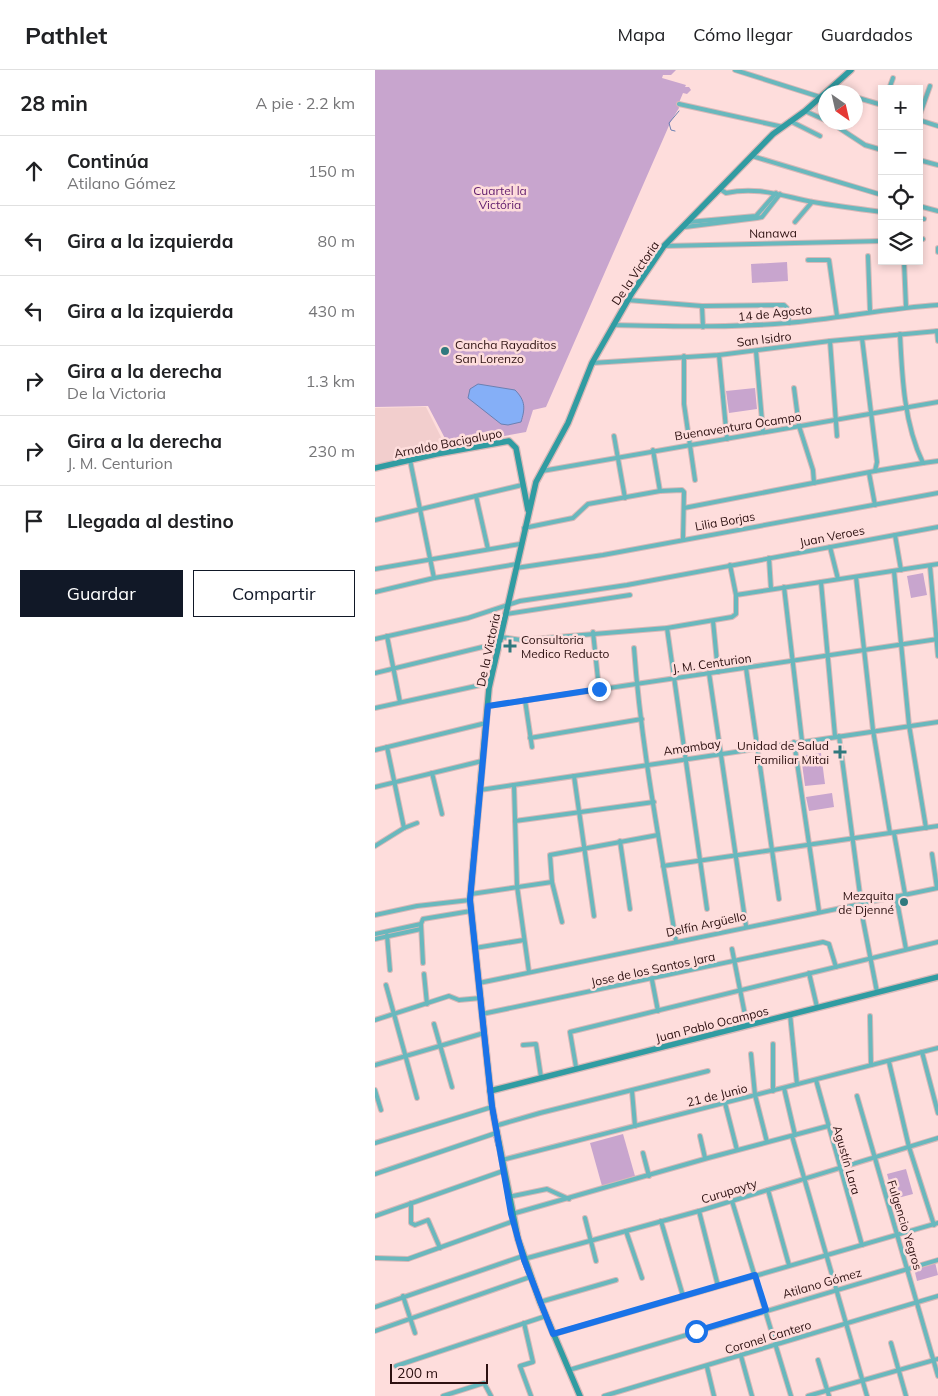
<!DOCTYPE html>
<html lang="es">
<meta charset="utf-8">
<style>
body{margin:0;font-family:Mulish,sans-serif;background:#f2f2f2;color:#202124}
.controls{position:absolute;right:15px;top:15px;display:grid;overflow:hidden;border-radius:0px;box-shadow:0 2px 8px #0003}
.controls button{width:45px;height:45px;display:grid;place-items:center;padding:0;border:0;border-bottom:1px solid #e0e0e0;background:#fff;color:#202124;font:25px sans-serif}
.compass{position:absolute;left:443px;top:15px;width:45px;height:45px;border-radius:50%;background:#fff;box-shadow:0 2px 8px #0003;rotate:146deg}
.scale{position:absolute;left:15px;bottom:12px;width:98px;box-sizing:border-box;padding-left:5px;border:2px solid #2d1111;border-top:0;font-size:14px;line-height:18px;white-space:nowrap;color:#2d1111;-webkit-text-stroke:4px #fedddc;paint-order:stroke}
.stop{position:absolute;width:15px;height:15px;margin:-11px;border:4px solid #1a73e8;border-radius:50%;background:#fff}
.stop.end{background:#1a73e8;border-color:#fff;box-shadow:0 1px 5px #0008}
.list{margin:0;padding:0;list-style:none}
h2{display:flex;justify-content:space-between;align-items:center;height:65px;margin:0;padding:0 20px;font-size:21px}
h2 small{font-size:16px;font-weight:400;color:#757577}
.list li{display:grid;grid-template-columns:32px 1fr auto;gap:15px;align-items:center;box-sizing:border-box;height:70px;padding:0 20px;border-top:1px solid #e0e0e0}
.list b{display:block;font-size:19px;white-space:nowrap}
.list p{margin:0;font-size:16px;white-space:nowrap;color:#757577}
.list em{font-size:16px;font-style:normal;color:#757577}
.actions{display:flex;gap:10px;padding:15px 20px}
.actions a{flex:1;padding:11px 0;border:1px solid #111827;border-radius:0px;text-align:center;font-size:18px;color:#111827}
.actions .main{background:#111827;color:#fff}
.icon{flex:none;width:28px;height:28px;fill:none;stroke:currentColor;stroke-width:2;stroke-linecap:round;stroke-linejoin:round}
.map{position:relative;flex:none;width:563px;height:1326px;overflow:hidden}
header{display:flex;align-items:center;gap:30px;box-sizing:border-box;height:70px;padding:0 25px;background:#fff;border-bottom:1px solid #e0e0e0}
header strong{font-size:24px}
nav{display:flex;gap:28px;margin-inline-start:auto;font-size:18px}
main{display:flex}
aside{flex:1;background:#fff}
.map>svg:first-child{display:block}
.built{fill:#f2cecd}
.green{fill:#c8a5ce}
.water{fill:#85aff7;stroke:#6b80b2}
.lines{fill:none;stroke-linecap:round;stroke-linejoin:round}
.stream{stroke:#6b80b2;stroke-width:1}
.street-casing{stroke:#d8b8b7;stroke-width:6}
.secondary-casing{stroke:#d8b8b7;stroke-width:8}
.street{stroke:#69b8bd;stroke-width:4}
.secondary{stroke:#309ca2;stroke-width:5.5}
.route{stroke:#1a73e8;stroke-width:6}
.poi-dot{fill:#30797e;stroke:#fedddc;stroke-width:2}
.labels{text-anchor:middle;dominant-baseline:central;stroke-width:5;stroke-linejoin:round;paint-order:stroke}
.park-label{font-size:12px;fill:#5e196b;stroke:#fedddc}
.street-label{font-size:12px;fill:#2d1111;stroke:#fedddc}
.poi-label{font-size:12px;fill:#2d1111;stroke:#fedddc;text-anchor:start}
</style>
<header>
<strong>Pathlet</strong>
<nav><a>Mapa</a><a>Cómo llegar</a><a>Guardados</a></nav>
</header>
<main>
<aside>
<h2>28 min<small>A pie · 2.2 km</small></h2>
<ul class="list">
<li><svg class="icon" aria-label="ahead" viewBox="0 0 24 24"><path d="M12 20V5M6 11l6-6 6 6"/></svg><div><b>Continúa</b><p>Atilano Gómez</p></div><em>150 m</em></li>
<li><svg class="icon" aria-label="left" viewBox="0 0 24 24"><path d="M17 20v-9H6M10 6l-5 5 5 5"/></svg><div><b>Gira a la izquierda</b></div><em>80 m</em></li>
<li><svg class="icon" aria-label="left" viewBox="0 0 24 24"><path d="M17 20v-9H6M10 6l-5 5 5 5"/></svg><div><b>Gira a la izquierda</b></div><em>430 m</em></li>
<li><svg class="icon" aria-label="right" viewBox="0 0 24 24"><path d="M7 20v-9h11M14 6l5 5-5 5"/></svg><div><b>Gira a la derecha</b><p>De la Victoria</p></div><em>1.3 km</em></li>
<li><svg class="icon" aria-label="right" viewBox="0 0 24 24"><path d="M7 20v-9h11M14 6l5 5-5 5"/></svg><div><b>Gira a la derecha</b><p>J. M. Centurion</p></div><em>230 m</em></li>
<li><svg class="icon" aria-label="arrive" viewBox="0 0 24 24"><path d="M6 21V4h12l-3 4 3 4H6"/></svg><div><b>Llegada al destino</b></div></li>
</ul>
<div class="actions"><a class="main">Guardar</a><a>Compartir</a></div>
</aside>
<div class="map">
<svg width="563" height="1326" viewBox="0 0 563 1326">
<rect width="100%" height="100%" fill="#fedddc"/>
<!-- built -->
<path class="built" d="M51,337l21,42 -72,16v-57z"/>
<!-- green -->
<g class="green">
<path d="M0,0h301l-5,5h-8l-1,3 24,7 -1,2h4l2,3 -4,4 -4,-1 -5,12 1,3 -8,13 -125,286 -13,3 -7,22 -77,14 -21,-40 -53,1z"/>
<path d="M412,192l1,19 -36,2 -1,-19z"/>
<path d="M380,318l2,21 -28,4 -3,-22z"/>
<path d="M548,503l4,22 -16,3 -4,-22z"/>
<path d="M446,683l4,31 -20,2 -4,-30z"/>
<path d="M457,723l2,14 -25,4 -3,-14z"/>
<path d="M248,1064l12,42 -33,10 -12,-43z"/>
<path d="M531,1099l7,25 -19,5 -7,-25z"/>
<path d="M560,1192l3,13 -21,6 -3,-13z"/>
</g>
<!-- water -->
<path class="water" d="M103,314l37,6c11,11 10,19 6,32l-13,3 -7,-1 -33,-26 2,-9z"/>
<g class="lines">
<!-- stream -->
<g class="stream">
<path d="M300,61l-4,-1 -2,-7 10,-12"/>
<path d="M119,1067l2,9"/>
<path d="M146,1189l6,16"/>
</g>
<defs>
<g id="street">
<path d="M360,0l85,27"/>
<path d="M456,18l12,4"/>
<path d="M514,19l4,-11"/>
<path d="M480,27l27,8"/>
<path d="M304,34l104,23"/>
<path d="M430,41l20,9"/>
<path d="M544,47l11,-31"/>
<path d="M544,50l19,6"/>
<path d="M415,51l30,15"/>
<path d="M455,52l35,23 17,5"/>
<path d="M377,86l130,39"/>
<path d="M544,90l19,5"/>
<path d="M345,119l6,4c32,-7 56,3 87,9 23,4 46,7 69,10"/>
<path d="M544,136l19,5"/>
<path d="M544,148l5,1"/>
<path d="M314,152l67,-6 20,-23"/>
<path d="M420,152l17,-20"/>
<path d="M310,157l72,-9 5,-1 18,-23"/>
<path d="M544,170l4,-1"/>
<path d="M289,176l218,-5"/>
<path d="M563,178v4"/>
<path d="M493,186l2,55"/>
<path d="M433,190h21l8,56"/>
<path d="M529,191l2,46"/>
<path d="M252,230l75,6 82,-1 3,3 2,15"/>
<path d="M327,236l1,21"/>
<path d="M238,255c58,1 116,3 174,-2 51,-4 100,-15 151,-18"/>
<path d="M562,261l1,10"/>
<path d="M525,264c2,42 4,90 23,129l15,-2"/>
<path d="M455,271l7,95"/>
<path d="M381,281l7,81"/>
<path d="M344,285l8,84"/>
<path d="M309,286v48l11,76"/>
<path d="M217,293l127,-8 111,-14 108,-10"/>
<path d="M419,318l5,38 14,44 1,13"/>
<path d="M239,366l11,62"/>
<path d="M278,380l7,41"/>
<path d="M35,390l24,118"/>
<path d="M167,401l396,-69"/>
<path d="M500,401l48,-8"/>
<path d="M494,403l6,32"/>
<path d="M101,426l12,53"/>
<path d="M309,438l191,-37 2,-9 -15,-124"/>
<path d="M0,450l147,-35"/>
<path d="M149,458l49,-10 15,-14 72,-13 22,-1 2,2 -1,47"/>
<path d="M520,465l6,35"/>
<path d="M455,477l8,32"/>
<path d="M394,488l2,31"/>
<path d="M555,496l8,90"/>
<path d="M141,498l87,-13 335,-62"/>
<path d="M0,499l145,-25"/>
<path d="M519,501l15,154 17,103"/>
<path d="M481,507l17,153 17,103"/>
<path d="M446,512l14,154"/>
<path d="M409,517l18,154"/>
<path d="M0,522l59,-14 83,-14"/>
<path d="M361,525l202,-31"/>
<path d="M131,544l124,-19"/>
<path d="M338,551l5,51"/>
<path d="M292,558l40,281"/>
<path d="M218,562l6,57"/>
<path d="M12,566l13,66"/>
<path d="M126,567l20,3 146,-12 65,-11 4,-3v-19l-6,-30"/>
<path d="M0,569l93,-21 52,-17 107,-16 311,-58"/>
<path d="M259,578c7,98 26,196 42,293"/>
<path d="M371,598l33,231"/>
<path d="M0,603l124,-30"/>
<path d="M334,603l37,253"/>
<path d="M150,630l7,47"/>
<path d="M113,636l450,-67"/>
<path d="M0,638l115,-25"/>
<path d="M464,666l22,166"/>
<path d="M155,668l112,-19"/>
<path d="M419,672l25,169"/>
<path d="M12,677l17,81 13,-5"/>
<path d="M0,680l111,-27"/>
<path d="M57,703l10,41"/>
<path d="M199,706l20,140"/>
<path d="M139,715l3,101 12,86"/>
<path d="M0,717l107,-26"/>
<path d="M105,720l458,-68"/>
<path d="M140,751l139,-19"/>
<path d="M519,763l11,61"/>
<path d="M245,771l10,68"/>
<path d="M0,776l29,-18"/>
<path d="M557,784l5,34"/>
<path d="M288,796l275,-40"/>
<path d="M96,824l81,-12"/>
<path d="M521,826l10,53"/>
<path d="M0,845l42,-9 53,-6"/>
<path d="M488,850l14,72"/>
<path d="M187,852l-10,-40 -2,-27 108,-20"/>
<path d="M0,864l46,-10"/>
<path d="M12,865l3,35"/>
<path d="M0,869l46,-10"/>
<path d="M100,878l49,-8"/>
<path d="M357,879l15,76"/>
<path d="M48,893l-2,-39 2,-5 48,-8"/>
<path d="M434,903l8,34"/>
<path d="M49,904l3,30"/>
<path d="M277,910l6,31"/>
<path d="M104,913l459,-95"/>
<path d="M11,915l31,113"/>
<path d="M107,944l341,-72 6,2 7,23"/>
<path d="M415,944l7,70"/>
<path d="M495,946l1,49"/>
<path d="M0,950l74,-24 10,4 22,-2"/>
<path d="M59,954l18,63"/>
<path d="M398,974v47"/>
<path d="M148,975l13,-1 5,33"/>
<path d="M547,982l16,61"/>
<path d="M376,984l4,41 12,47"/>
<path d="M514,992l20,85 25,78"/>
<path d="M0,995l109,-32"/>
<path d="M201,997l-6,-35 368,-90"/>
<path d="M441,1010l46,165"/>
<path d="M409,1018l11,47"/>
<path d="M0,1020l6,20"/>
<path d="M257,1021l3,35"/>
<path d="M482,1026l81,280"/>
<path d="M350,1033l12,47"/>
<path d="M120,1056l45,-13 168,-42"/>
<path d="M325,1066l5,22"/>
<path d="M417,1066l75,260"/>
<path d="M0,1073l117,-36"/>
<path d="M268,1083l6,23"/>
<path d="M127,1090l436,-112"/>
<path d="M0,1104l121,-41"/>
<path d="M393,1120l21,75"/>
<path d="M133,1127l39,-8 22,10"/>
<path d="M357,1131l59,195"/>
<path d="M36,1133v20l4,2 13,-5 12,28"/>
<path d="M324,1141l19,75"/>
<path d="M137,1144l196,-56 120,-32"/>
<path d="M0,1146l128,-45"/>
<path d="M210,1148l11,43"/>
<path d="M286,1151l22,75"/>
<path d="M251,1161l16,47"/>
<path d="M0,1188l33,1 106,-38"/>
<path d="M149,1189l175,-48 239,-73"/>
<path d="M28,1226l12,37"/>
<path d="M165,1232l76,-22"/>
<path d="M0,1237l148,-51"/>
<path d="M149,1253l9,39 -13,4 11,30"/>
<path d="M0,1261l155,-54"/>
<path d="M179,1264l384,-111"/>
<path d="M516,1273l15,53"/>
<path d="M366,1286l11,40"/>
<path d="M443,1290l11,36"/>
<path d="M21,1296l150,-50"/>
<path d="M332,1297l7,29"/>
<path d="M194,1300l369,-110"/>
<path d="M68,1326l41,-13 7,13"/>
<path d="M229,1326l334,-100"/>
<path d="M433,1326l130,-37"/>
</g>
<g id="secondary">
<path d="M0,398l61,-14 73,-13 7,7 12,62"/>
<path d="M115,1021l448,-114"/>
<path d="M205,1326l-40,-94 -22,-63 -26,-132 -22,-207 19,-212 47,-206 32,-59 24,-60 40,-70 32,-47 109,-112 32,-23 46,-41"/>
</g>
</defs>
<!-- street casing -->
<use href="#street" class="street-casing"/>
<!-- secondary casing -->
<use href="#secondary" class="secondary-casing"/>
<!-- street -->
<use href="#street" class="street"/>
<!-- secondary -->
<use href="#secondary" class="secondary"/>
</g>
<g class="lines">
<!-- route -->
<path class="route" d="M224,619l-111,17 -18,194 14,133 8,73 19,108 13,46 29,74 202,-59 11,35 -70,21"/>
</g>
<!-- markers -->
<g class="poi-dot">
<circle cx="70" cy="281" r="5"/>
<path d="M132.5 568.5h5v5h5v5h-5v5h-5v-5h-5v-5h5z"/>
<path d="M462.5 674.5h5v5h5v5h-5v5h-5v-5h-5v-5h5z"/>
<circle cx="529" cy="832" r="5"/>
</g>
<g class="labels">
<!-- park labels -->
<g class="park-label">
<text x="125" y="120">Cuartel la<tspan x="125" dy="14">Victória</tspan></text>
</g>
<!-- street labels -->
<g class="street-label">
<text transform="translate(398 163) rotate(-1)">Nanawa</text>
<text transform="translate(260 203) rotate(-56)">De la Victoria</text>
<text transform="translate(400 243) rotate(-6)">14 de Agosto</text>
<text transform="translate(389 269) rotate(-7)">San Isidro</text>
<text transform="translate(363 356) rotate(-9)">Buenaventura Ocampo</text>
<text transform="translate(73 373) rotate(-11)">Arnaldo Bacigalupo</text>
<text transform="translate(350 451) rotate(-10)">Lilia Borjas</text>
<text transform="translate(457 466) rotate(-11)">Juan Veroes</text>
<text transform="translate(113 580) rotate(-78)">De la Victoria</text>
<text transform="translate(337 593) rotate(-8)">J. M. Centurion</text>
<text transform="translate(317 677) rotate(-8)">Amambay</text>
<text transform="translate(331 854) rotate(-12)">Delfín Argüello</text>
<text transform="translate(278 899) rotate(-12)">Jose de los Santos Jara</text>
<text transform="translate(337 954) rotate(-14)">Juan Pablo Ocampos</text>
<text transform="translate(342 1025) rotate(-14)">21 de Junio</text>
<text transform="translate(472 1090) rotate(74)">Agustín Lara</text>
<text transform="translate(354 1121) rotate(-17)">Curupayty</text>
<text transform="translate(530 1155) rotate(73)">Fulgencio Yegros</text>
<text transform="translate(447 1213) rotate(-16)">Atilano Gómez</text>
<text transform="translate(393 1267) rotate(-17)">Coronel Cantero</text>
</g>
<!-- poi labels -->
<g class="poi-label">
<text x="80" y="274">Cancha Rayaditos<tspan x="80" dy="14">San Lorenzo</tspan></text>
<text x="146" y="569">Consultoria<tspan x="146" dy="14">Medico Reducto</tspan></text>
<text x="454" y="675" text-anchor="end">Unidad de Salud<tspan x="454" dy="14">Familiar Mitai</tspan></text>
<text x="519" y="825" text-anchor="end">Mezquita<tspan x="519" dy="14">de Djenné</tspan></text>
</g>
</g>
</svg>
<div class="controls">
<button>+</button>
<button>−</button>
<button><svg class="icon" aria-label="locate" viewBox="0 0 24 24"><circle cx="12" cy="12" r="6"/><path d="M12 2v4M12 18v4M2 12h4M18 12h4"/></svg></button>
<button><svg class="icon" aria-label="layers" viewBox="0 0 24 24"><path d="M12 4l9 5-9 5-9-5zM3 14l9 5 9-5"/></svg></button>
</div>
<svg class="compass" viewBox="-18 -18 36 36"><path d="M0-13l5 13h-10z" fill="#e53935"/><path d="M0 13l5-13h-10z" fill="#757577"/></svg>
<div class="scale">200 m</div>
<div class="stop" style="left:321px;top:1261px"></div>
<div class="stop end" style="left:224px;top:619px"></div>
</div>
</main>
